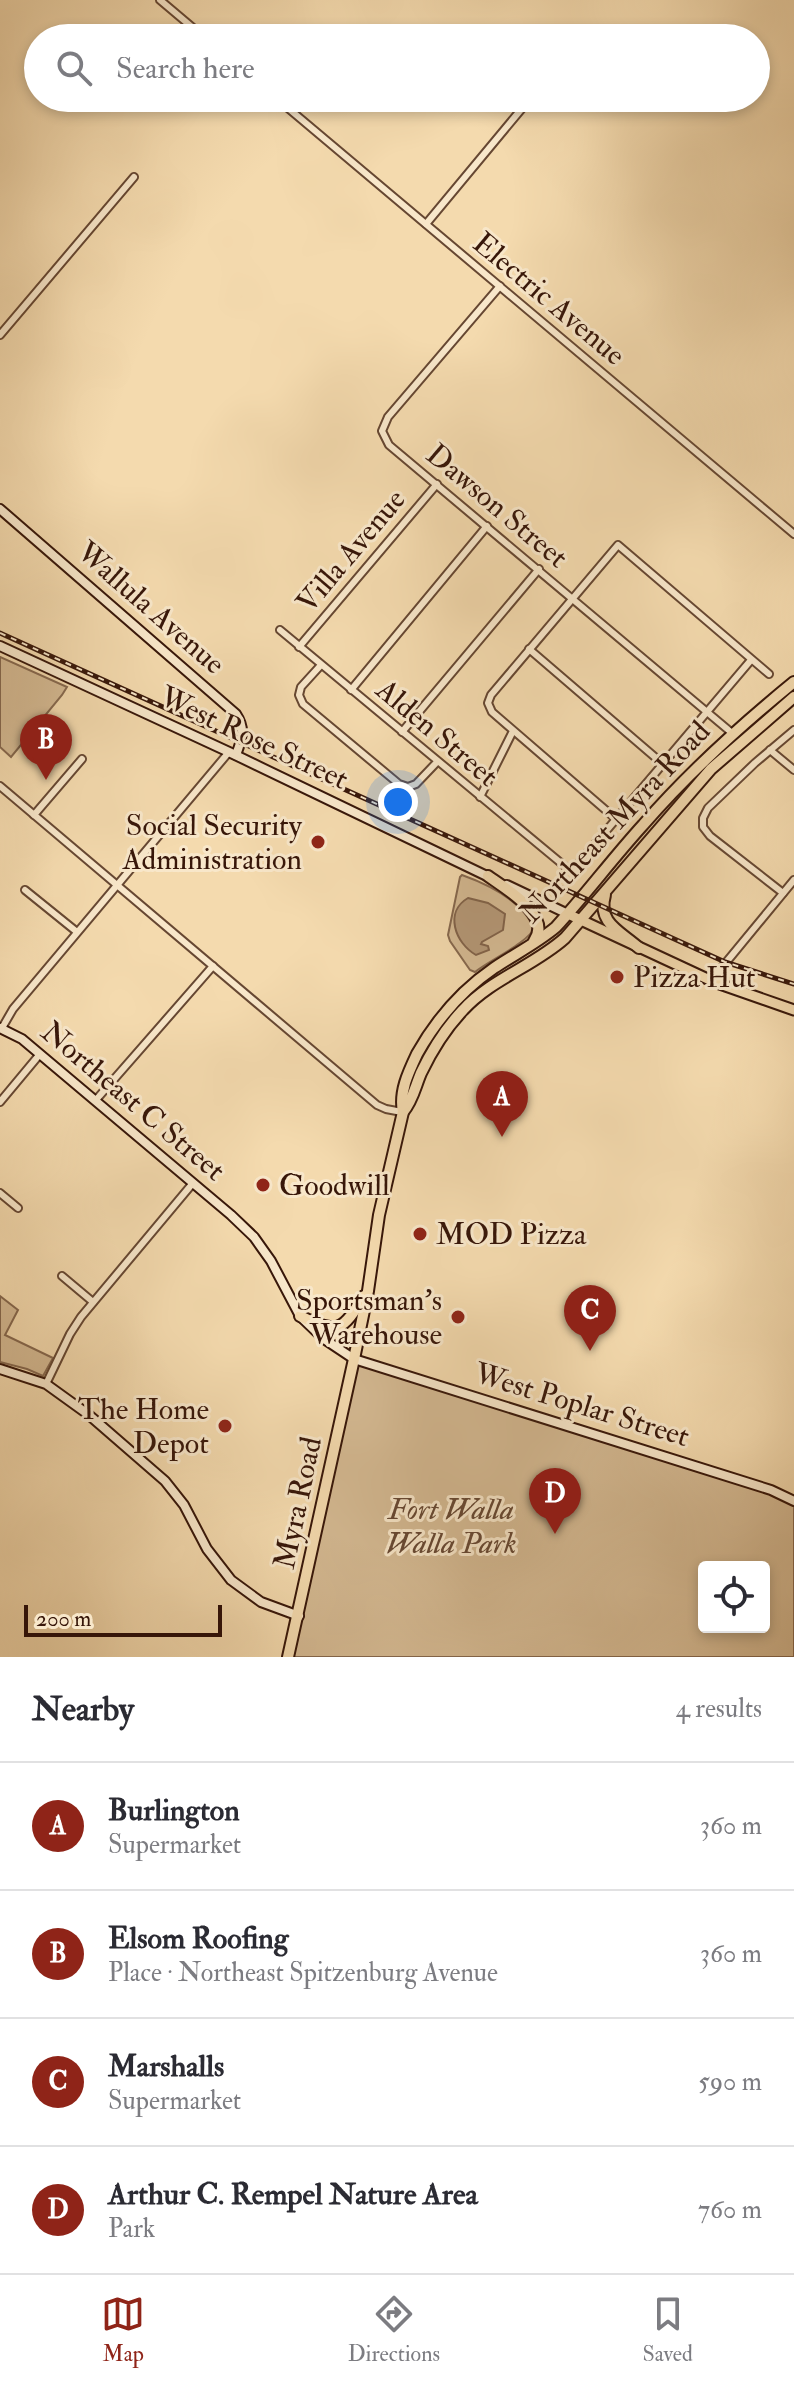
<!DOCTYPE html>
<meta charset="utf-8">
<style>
body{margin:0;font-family:"IM FELL Double Pica",serif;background:#f2f2f3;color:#2b2b33}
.controls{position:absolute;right:24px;bottom:24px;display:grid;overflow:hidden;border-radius:8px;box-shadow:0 4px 12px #0003}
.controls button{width:72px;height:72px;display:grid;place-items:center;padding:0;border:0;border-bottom:2px solid #e1e1e2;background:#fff;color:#2b2b33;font:40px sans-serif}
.scale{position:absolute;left:24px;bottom:20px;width:198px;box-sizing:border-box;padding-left:8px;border:4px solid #371609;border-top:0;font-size:22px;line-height:28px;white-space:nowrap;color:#371609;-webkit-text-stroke:6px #f8e7ca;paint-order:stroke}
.you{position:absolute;left:398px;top:802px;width:28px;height:28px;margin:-20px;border:6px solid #fff;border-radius:50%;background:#1a73e8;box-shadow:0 0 0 12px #1a73e833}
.badge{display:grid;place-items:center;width:52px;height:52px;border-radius:50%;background:#8f2418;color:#fff;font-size:26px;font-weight:700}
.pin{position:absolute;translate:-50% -66px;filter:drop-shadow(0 2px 4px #0008)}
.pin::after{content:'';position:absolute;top:42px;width:28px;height:24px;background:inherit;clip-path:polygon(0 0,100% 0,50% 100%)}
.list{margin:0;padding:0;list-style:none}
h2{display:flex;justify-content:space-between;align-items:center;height:104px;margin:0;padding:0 32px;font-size:34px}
h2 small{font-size:26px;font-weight:400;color:#7c7c81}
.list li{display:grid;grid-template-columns:52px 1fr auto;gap:24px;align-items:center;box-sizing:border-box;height:128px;padding:0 32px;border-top:2px solid #e1e1e2}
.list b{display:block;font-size:30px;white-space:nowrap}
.list p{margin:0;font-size:26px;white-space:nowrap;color:#7c7c81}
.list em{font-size:26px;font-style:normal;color:#7c7c81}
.icon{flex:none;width:44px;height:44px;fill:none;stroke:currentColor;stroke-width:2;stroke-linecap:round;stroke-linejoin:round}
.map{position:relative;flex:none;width:794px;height:1657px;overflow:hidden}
.search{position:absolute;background:#fff;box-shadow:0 4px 12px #0003;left:24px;right:24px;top:24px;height:88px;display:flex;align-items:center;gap:20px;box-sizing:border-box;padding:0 28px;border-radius:44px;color:#7c7c81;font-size:30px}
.sheet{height:616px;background:#fff}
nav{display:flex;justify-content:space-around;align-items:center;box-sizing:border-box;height:112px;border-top:2px solid #e1e1e2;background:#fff;font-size:22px;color:#7c7c81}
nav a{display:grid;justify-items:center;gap:4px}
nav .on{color:#8f2418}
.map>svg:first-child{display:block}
.green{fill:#d4b992;stroke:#86684e;stroke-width:2;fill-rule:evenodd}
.water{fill:#b49776;stroke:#82634a;stroke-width:2}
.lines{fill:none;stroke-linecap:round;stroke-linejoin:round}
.minor-casing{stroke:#664732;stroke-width:10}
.secondary-casing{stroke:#371609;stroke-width:12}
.primary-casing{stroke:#371609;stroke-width:13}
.trunk-casing{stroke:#371609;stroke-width:14}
.minor{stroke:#f8e7ca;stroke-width:6}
.secondary{stroke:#f8e7ca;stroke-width:8}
.primary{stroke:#f4daae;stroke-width:9}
.trunk{stroke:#f4daae;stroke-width:10}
.rail-casing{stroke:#371609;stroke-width:5}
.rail{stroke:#f8e7ca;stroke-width:2;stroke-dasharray:6;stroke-linecap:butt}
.poi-dot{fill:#8f2418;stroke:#f8e7ca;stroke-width:3}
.labels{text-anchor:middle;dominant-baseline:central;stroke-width:6;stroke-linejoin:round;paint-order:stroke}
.street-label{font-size:30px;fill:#371609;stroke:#f8e7ca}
.poi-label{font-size:30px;fill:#371609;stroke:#f8e7ca;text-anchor:end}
.park-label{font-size:30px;font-style:italic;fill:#664732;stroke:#f8e7ca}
</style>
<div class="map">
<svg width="794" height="1657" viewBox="0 0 794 1657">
<rect width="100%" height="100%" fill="#f4daae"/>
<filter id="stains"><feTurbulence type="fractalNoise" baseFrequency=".0025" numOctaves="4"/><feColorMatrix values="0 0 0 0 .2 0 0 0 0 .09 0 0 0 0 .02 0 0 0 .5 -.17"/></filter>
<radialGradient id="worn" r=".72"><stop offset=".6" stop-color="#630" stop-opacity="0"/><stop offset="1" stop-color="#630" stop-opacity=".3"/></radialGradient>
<!-- green -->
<g class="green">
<path d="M0,657l67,30 -5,8 -51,62 -11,-10z"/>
<path d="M462,875c28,10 60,26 72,53 -5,14 -44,32 -59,44l-5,-2 -20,-29 -2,-6 12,-58z"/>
<path d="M0,1296l18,14 -13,25 48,23 -10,18 -16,-7 -27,-7z"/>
<path d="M354,1359l440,142v156h-506zM704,1567h60v60h-60z"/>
</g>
<!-- water -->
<path class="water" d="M468,898l20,5 17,11 -2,16 -21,12 -1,2 7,2 1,4 -13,5c-21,-12 -32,-43 -8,-57z"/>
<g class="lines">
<defs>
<g id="minor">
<path d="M160,0l45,38"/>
<path d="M276,98l518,436"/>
<path d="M426,224l98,-118"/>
<path d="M500,286l-112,131 -6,14 7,14 343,288"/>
<path d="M0,335l134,-158"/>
<path d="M280,630l287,238 11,-4 173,-204"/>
<path d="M299,647l138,-163"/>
<path d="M529,649l134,115"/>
<path d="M321,665l-20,22 -2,8 4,9 96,80 9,3 8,-3 21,-22"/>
<path d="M351,690l136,-164"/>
<path d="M402,732l137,-163"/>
<path d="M770,750l24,20"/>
<path d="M0,786l377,319 9,4 16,3"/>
<path d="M480,797l33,-66"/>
<path d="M34,815l48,-56"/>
<path d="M616,819l-124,-107 -4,-9 3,-8 127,-150 151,129"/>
<path d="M25,890l52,42"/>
<path d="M783,893l-73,-57 -7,-9v-9l5,-10 47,-45 39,-33"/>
<path d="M714,982l5,-11 75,-91"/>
<path d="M2,1028l11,-19 216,-257"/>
<path d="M95,1101l118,-135"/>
<path d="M0,1102l40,-48"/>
<path d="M0,1193l18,15"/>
<path d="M62,1276l31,26"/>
<path d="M46,1384l24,-50 11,-17 112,-134"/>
</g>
<g id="secondary">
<path d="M0,509l236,205c10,15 6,25 0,41"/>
<path d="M0,646l229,106 262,126"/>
<path d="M507,885l61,29"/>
<path d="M0,1028l22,11 209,176 23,22 17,24 29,55 24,23 30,20 417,131 23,11"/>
<path d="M0,1369l46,15 43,31 76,66 19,24 23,44 24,31 30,22 38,14"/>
</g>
<path id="primary" d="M568,914l146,68 80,28"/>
<g id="trunk">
<path d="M488,876c17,12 65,40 46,65"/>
<path d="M605,895c-8,28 15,36 34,53"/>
<path d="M403,1112c-4,-20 5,-39 14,-58 19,-34 45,-64 77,-86 21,-14 43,-25 62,-41 30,-33 57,-69 87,-102 46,-53 97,-99 151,-143"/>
<path d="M300,1316c39,19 42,15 64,-20"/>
<path d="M288,1657l66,-298 14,-68 11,-76 24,-103c10,-12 12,-25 18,-39 11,-23 24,-44 42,-63 28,-31 71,-44 102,-72l146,-169 83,-72"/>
</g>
</defs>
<!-- minor casing -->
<use href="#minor" class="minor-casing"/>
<!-- secondary casing -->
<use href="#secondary" class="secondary-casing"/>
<!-- primary casing -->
<use href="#primary" class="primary-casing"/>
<!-- trunk casing -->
<use href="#trunk" class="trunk-casing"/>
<!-- minor -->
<use href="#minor" class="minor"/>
<!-- secondary -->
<use href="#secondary" class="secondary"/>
<!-- primary -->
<use href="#primary" class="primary"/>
<!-- trunk -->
<use href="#trunk" class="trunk"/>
<defs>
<path id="rail" d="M0,633l725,329 69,22"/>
</defs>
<!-- rail casing -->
<use href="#rail" class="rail-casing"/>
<!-- rail -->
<use href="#rail" class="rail"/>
</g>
<!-- markers -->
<g class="poi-dot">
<circle cx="318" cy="842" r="8"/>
<circle cx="617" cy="977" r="8"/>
<circle cx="263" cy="1185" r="8"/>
<circle cx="420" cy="1234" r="8"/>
<circle cx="458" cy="1317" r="8"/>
<circle cx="225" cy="1426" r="8"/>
</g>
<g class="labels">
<!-- street labels -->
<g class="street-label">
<text transform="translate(549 299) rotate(40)">Electric Avenue</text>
<text transform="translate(497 506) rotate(40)">Dawson Street</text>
<text transform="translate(351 551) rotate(-50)">Villa Avenue</text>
<text transform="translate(151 608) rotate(41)">Wallula Avenue</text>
<text transform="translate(437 733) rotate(40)">Alden Street</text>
<text transform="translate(254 738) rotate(25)">West Rose Street</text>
<text transform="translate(615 822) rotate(-47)">Northeast Myra Road</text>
<text transform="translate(133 1101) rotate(40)">Northeast C Street</text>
<text transform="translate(582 1405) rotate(17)">West Poplar Street</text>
<text transform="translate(298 1503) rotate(-78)">Myra Road</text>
</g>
<!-- poi labels -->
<g class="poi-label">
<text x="302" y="825">Social Security<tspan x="302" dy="34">Administration</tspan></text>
<text x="633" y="977" text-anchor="start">Pizza Hut</text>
<text x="279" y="1185" text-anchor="start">Goodwill</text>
<text x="436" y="1234" text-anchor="start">MOD Pizza</text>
<text x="442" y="1300">Sportsman's<tspan x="442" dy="34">Warehouse</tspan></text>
<text x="209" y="1409">The Home<tspan x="209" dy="34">Depot</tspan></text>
</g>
<!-- park labels -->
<g class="park-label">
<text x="451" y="1509">Fort Walla<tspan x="451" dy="34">Walla Park</tspan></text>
</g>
</g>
<rect width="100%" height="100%" filter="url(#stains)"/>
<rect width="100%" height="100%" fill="url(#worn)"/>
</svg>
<div class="controls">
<button><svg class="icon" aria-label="locate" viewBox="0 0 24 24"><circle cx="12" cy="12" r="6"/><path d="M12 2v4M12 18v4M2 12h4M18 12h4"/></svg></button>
</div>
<div class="scale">200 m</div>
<div class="you"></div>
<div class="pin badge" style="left:502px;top:1137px">A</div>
<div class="pin badge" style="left:46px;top:780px">B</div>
<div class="pin badge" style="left:590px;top:1351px">C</div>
<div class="pin badge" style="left:555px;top:1534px">D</div>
<div class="search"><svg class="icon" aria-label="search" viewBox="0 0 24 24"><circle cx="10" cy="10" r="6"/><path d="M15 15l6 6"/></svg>Search here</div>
</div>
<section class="sheet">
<h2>Nearby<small>4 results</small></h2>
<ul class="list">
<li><span class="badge">A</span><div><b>Burlington</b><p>Supermarket</p></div><em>360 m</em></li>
<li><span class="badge">B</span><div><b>Elsom Roofing</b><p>Place · Northeast Spitzenburg Avenue</p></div><em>360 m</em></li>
<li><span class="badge">C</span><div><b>Marshalls</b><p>Supermarket</p></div><em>590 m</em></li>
<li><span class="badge">D</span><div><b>Arthur C. Rempel Nature Area</b><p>Park</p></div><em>760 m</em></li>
</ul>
</section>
<nav>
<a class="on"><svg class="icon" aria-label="map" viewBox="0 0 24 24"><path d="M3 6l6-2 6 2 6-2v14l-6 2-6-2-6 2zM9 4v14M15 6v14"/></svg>Map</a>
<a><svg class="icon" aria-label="directions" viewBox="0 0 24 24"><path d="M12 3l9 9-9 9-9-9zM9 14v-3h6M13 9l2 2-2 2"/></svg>Directions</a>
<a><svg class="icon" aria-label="saved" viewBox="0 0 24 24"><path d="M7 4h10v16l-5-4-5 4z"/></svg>Saved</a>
</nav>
